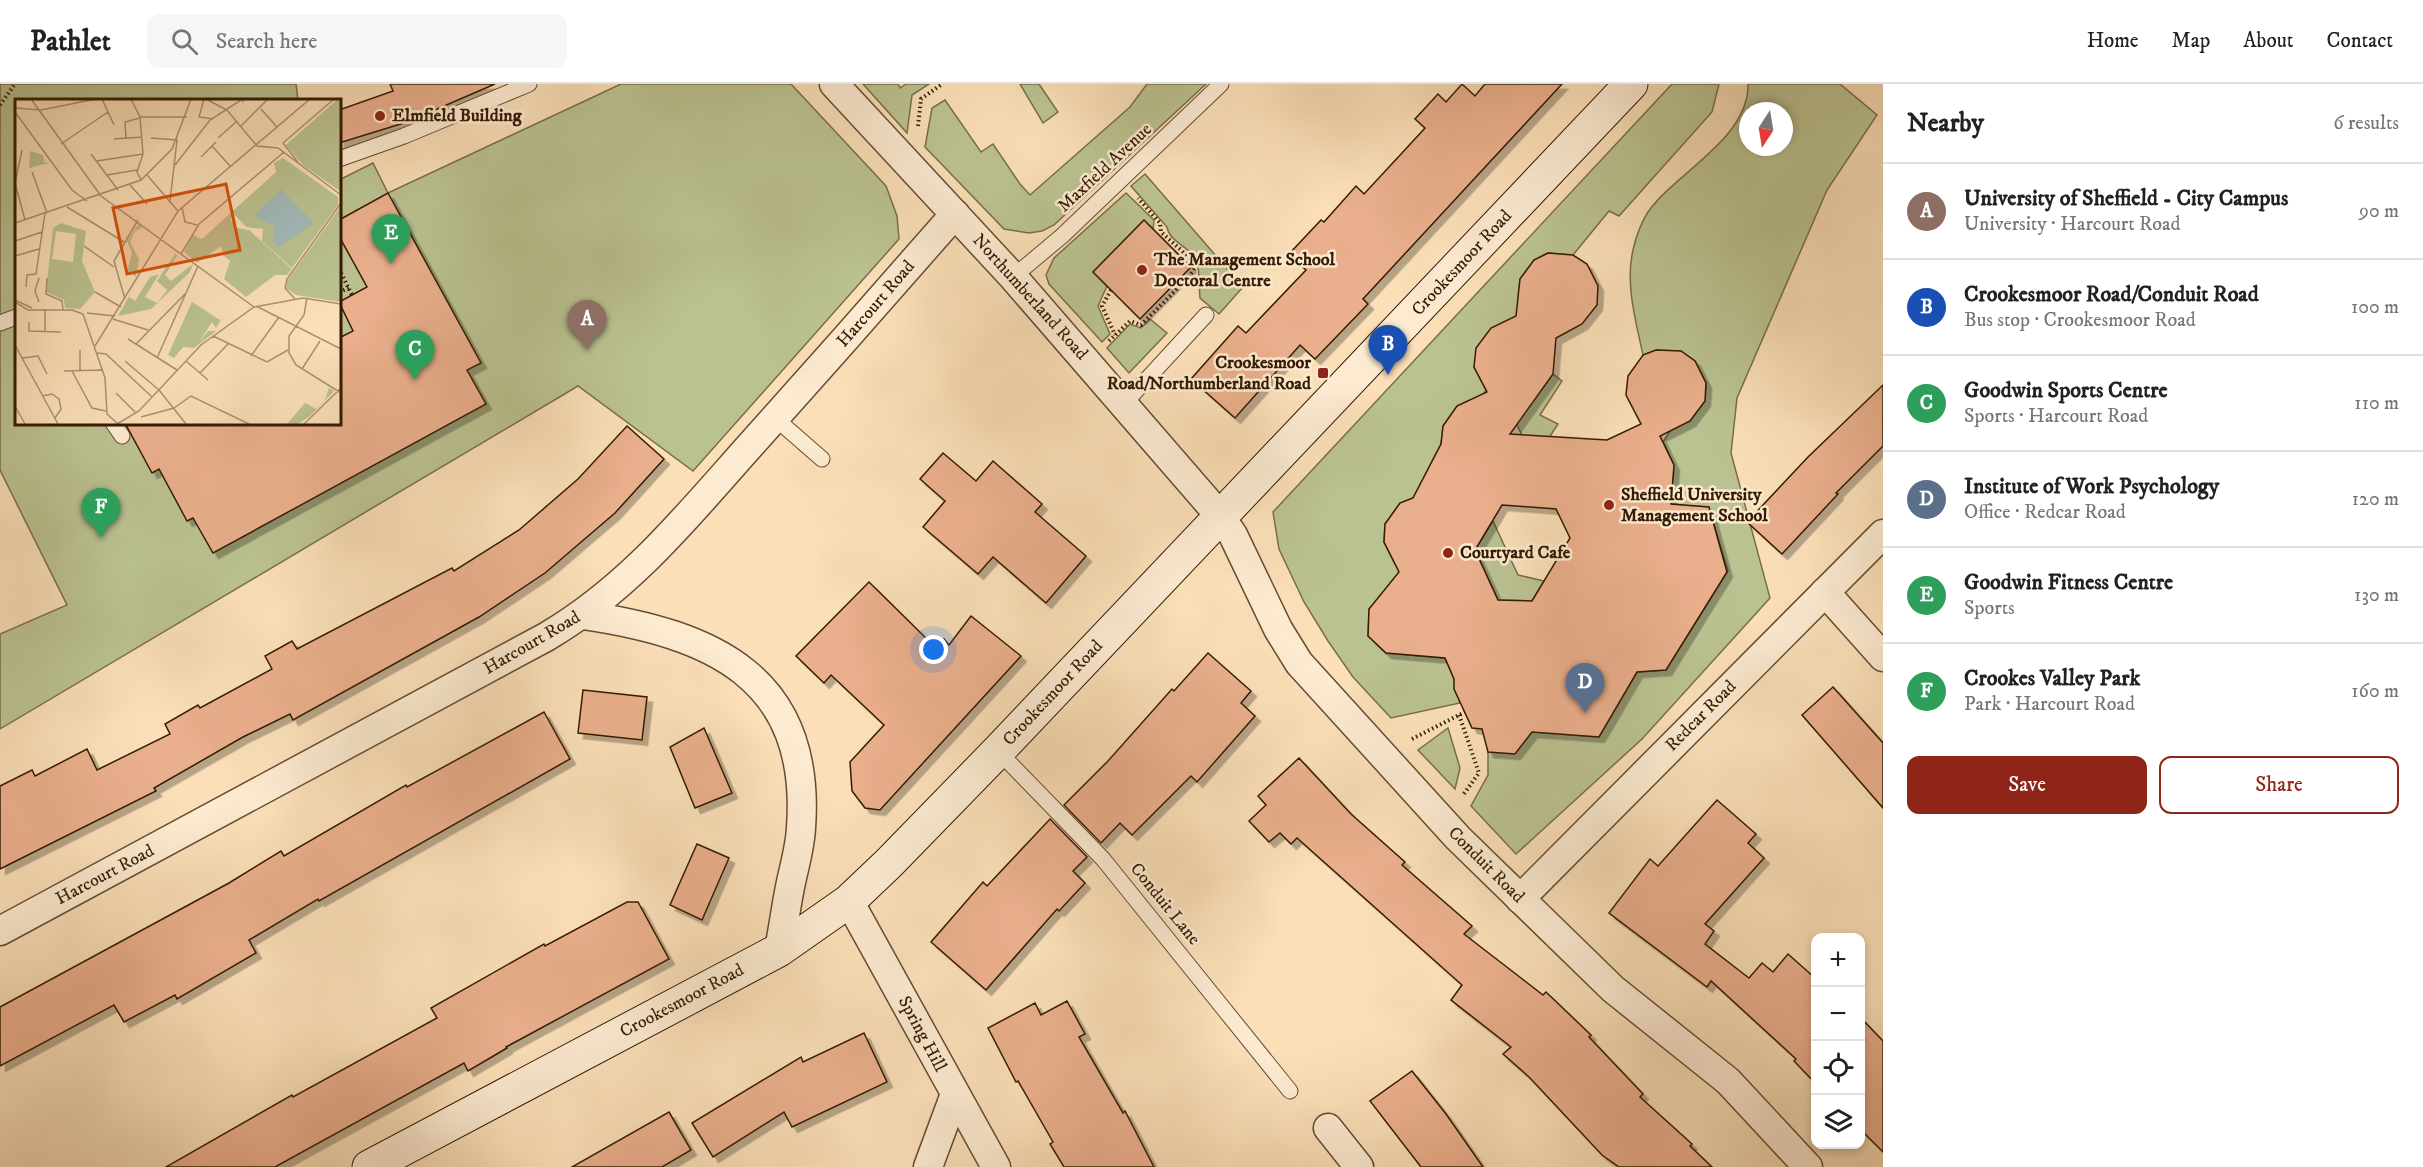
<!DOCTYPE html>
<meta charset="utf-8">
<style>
body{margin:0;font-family:"IM FELL DW Pica",serif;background:#f6f6f6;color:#222}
.controls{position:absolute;right:18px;bottom:18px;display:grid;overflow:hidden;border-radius:12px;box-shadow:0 3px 9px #0003}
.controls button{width:54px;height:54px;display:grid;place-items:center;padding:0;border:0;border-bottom:2px solid #e0e0e0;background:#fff;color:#222;font:30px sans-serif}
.compass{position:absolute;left:1739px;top:18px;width:54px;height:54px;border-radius:50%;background:#fff;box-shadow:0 3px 9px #0003;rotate:192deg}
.you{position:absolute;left:934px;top:566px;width:21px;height:21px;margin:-15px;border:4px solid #fff;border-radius:50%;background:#1a73e8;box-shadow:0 0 0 9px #1a73e833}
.badge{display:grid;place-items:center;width:39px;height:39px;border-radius:50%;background:#8f2418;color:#fff;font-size:20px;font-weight:700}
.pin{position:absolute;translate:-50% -50px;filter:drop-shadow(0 2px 3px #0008)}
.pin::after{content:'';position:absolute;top:32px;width:21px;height:18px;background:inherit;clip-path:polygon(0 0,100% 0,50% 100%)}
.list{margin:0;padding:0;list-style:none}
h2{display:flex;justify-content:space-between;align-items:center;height:78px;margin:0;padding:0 24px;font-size:26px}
h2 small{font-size:20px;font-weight:400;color:#767676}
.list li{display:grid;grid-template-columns:39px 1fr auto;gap:18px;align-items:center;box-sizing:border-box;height:96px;padding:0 24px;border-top:2px solid #e0e0e0}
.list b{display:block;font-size:22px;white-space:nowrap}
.list p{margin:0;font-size:20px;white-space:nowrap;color:#767676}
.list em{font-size:20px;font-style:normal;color:#767676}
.actions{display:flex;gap:12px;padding:18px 24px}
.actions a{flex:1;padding:14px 0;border:2px solid #8f2418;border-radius:12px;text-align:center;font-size:21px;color:#8f2418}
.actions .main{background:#8f2418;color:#fff}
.icon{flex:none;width:33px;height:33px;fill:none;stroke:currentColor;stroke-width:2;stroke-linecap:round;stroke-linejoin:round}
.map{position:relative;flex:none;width:1883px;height:1083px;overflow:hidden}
header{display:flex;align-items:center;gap:36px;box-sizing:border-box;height:84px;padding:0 30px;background:#fff;border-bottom:2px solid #e0e0e0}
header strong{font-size:28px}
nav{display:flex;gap:33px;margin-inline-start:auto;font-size:21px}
.search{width:420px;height:54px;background:#f6f6f6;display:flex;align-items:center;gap:15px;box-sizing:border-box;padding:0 21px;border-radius:12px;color:#767676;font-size:22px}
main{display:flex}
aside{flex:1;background:#fff}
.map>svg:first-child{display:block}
.green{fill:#bbc291;stroke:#786e4a;stroke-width:1.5;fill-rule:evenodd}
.building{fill:#eaaf8c;stroke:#351b03;stroke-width:1.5;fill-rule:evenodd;filter:url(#shadow)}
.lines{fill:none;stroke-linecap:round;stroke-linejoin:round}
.lane-casing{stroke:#664c30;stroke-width:17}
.street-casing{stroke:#664c30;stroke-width:31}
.secondary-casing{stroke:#351b03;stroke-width:35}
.path{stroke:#351b03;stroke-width:4;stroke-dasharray:1.5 3;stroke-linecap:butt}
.lane{stroke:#fcead1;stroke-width:15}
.street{stroke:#fcead1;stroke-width:28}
.secondary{stroke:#fcead1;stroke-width:33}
.poi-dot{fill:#8f2418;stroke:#fcead1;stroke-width:2}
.labels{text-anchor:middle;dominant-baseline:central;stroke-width:5;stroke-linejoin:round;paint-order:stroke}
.poi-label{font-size:18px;font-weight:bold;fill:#351b03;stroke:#fcead1;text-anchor:start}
.street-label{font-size:18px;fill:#351b03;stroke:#fcead1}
.inset-road{fill:none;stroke:#ab9170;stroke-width:1.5}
.view{fill:#d6530b;fill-opacity:0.15;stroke:#d6530b;stroke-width:3}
.inset-edge{fill:none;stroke:#351b03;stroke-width:3}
</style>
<header>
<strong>Pathlet</strong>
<div class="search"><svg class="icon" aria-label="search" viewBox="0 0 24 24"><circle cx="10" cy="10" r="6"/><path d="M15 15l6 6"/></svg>Search here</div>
<nav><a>Home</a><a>Map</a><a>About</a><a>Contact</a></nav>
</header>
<main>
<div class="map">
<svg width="1883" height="1083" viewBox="0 0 1883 1083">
<defs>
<filter id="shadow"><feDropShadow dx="5.5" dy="5.5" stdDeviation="0" flood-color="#0004"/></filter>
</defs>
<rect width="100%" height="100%" fill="#fadfb8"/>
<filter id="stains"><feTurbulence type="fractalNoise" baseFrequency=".00333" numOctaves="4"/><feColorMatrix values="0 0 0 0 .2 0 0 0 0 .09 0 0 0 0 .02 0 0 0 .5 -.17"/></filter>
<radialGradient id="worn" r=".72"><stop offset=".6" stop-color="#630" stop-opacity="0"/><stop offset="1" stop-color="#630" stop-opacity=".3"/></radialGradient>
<!-- green -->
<g class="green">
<path d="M0,0h296l2,16h-282v323h323v-243l34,-17 15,30 233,-109h170l95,102 11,30 2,23 -206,232 -115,-85 -578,343v-95l67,-29 -67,-135z"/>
<path d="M863,0h35l2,4 6,-4h23l-17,11 -5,38z"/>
<path d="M1020,0h19l19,28 -15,11z"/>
<path d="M1147,0h59l-152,141 -12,6 -13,2 -25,-4 -79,-82 7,-39 13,-8 36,52 12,-8 27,40 10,11 100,-88z"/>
<path d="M1672,0h47l-7,28 -93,104 -10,-5 -36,44 -25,-2 -14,7 -14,19 -2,19 6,12 -50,57 12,23 -6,10h-10l-13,6 -14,20 -2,18 -28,54 -13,5 -15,21 -1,18 11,22 14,10 -40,35 -1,27 18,17 59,5 9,21 6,24 -69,15 -38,-41 -25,-36 -24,-39 -25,-53 -6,-37z"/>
<path d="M1748,0h92l37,31 -50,75 -90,208 -6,55 39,145 -128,141 -126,115 -45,-48 17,-31v-23l44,-20 67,5 38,-65 29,-2 62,-99 -19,-63 -51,-5c20,-27 20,-30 5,-61l9,-14 18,-7 15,-20 1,-18 -11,-22 -14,-10 -25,-1 -13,5c-7,-33 -18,-71 -10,-105 3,-13 8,-27 15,-38 28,-40 101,-73 100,-128zM1748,27h36v36h-36z"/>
<path d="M1145,90l98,113 -24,27 -19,-16c-1,-11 0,-25 -3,-35 -4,-16 -27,-19 -30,-36l-36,-41z"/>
<path d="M1126,109l28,27 -1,10 -10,-9 -50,51 14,14 -9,20 12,28 -8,8 -53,-58 -3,-9 8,-17z"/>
<path d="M1150,235l17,14 -38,40 -22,-25 23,-24 11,4z"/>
<path d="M1553,290l9,7 -22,34 18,9 -24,37 -14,-10 1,-18 -10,-19 27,-20z"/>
<path d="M1493,437l25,54 26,6 -12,20 -34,-1 -23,-50z"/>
<path d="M1448,644l12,40 -5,21 -37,-39z"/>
</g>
<!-- building -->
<g class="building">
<path d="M390,0h105l-88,38 -68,21v-33l54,-19z"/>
<path d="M1462,0l13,12 10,-12h77l-199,215 5,5 -53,55 -15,-14 -65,73 -44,-39 47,-53 8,7 60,-63 -17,-16 32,-34 3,2 32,-36 8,8 38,-41 23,-25 -10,-9 23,-25 8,8z"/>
<path d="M388,109l93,170 -14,7 19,34 -273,149 -20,-35 -6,3 -28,-52 -7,4 -27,-50h214v-85l14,-7 -14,-29 28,-15 -28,-51v-16z"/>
<path d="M1144,136l47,47 -51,52 -47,-47z"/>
<path d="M1548,169l25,2 14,9 11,22 -1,19 -15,19 -26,14 -3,36 -43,60 97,6 34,-16 -15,-29 2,-19 15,-21 13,-5 25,1 14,10 11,22 -1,18 -15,20 -30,15 14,29 -3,39 38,3 18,65 -61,98 -29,2 -38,65 -67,-5 -17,22 -27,-2 -6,-23 -10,-1 -18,-39v-10l-9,-21 -59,-5 -18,-17 1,-27 30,-37 -15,-30 1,-18 15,-21 13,-5 28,-54 2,-18 14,-20 30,-14 -13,-25 2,-19 15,-20 25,-12 4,-37 14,-19zM1502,421l54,4 14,29 -38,63 -34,-1 -23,-50z"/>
<path d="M1883,301v61l-47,47 2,1 -56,60 -35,-32 61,-65z"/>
<path d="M627,342l37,33 -49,54 -70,60 -66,44 -186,103 -3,-6 -47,23 -89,51 2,3 -156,78v-83l32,-16 3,6 52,-27 10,21 73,-36 -5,-10 33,-19 2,3 72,-39 -7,-13 27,-15 5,8 155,-81 2,3 65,-41 59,-51z"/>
<path d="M943,369l33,28 17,-20 49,43 -7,8 51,44 -40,47 -53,-46 -15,17 -55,-47 22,-26 -25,-22z"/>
<path d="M869,498l67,66 8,-9 5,6 22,-29 50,40 -141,154 -15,-2 -13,-17 -2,-29 34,-37 -53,-50 -7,8 -28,-27z"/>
<path d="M1208,569l43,38 -10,12 14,13 -58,66 -6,-6 -59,59 -12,-12 -19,20 -37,-38 44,-44 64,-72 2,2z"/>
<path d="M1833,603l50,56v65l-81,-93z"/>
<path d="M583,606l64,7 -5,43 -64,-7z"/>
<path d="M544,628l26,47 -251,142 -1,-2 -69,41 7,13 -79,46 -2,-4 -51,27 -10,-17 -114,61v-59l229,-124 52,-32 3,5 122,-71 1,2z"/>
<path d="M704,644l28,65 -37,15 -25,-61z"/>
<path d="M1299,674l52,56 54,48 -3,3 70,61 -8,8 79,61 3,-3 45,43 -2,2 54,57 -3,3 52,47 -2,2 22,21h-93l-17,-12 -73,-78 -26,-23 8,-7 -60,-47 11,-15 -165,-147 -6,6 -11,-11 -11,9 -20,-21 17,-16 -8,-9z"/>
<path d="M1717,716l39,34 -8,9 16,15 -59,66 9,7 -9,13 44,34 13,-15 11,9 15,-18 27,24v105l-21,-22 2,-2 -85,-78 -4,6 -98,-74 41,-54 8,7z"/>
<path d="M1050,735l37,38 -14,14 12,12 -26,28 -2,-2 -71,81 -55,-48 52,-60 4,4z"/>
<path d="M697,760l32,14 -27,62 -32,-15z"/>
<path d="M627,818h11l31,57 -163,88 1,1 -39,23 -4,-8 -189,104h-109l126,-72 1,2 144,-79 -6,-10 113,-64 1,2z"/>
<path d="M1067,917l18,33 -6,3 44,76 2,-2 29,56h-90l-14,-23 3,-2 -35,-61 -2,1 -28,-54 47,-25 6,12z"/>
<path d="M1860,933l23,24v111l-23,-23z"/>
<path d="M864,949l23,49 -95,45 -8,-15 -71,45 -21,-34 109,-66 2,5z"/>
<path d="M1412,987l34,43 37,53h-62l-51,-66z"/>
<path d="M669,1028l22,38 -29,17h-90z"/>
</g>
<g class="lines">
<defs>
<g id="lane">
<path d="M339,75l65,-23 125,-52"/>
<path d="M1013,193l49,-41 159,-152"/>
<path d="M0,239l16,-6"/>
<path d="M1124,320l82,-89"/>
<path d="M775,334l47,41"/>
<path d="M113,339l9,13"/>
<path d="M998,667l105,108 187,232"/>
</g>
<g id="street">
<path d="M834,0l179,193 207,239 13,19 45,94 21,34 159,175 155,151 115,92 80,86"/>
<path d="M1825,508l58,65"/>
<path d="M583,531c129,19 229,62 218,213 -1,20 -7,39 -11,59 -4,20 -7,42 -11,63"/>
<path d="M1520,815l363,-365"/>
<path d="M849,817l147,266"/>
<path d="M0,847l546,-294c82,-48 138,-117 201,-188 70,-78 139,-156 208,-235"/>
<path d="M1328,1044l31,39"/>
<path d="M928,1083l27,-73"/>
</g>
<path id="secondary" d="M369,1083l410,-217 70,-49 40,-38 109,-112 633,-667"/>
</defs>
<!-- lane casing -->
<use href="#lane" class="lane-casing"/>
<!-- street casing -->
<use href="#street" class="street-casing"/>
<!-- secondary casing -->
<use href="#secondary" class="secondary-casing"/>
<!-- path -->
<g class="path">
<path d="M0,21l15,-21"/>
<path d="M918,42l3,-27 21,-15"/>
<path d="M339,185l13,26"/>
<path d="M1111,206l-9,16 13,29"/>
<path d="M339,208l10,-4"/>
<path d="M1109,257l21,-20 11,4 47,-47 7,-10 -2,-7 -32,-29 -1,-9 -22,-25"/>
<path d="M1459,631l20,58 -16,22"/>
<path d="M1412,655l53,-27"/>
</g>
<!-- lane -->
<use href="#lane" class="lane"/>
<!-- street -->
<use href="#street" class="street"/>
<!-- secondary -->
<use href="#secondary" class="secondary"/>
</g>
<!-- markers -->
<g class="poi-dot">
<circle cx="380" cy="32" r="6"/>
<circle cx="1142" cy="186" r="6"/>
<rect x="1317" y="283" width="12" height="12" rx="3"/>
<circle cx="1609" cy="421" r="6"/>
<circle cx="1448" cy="469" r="6"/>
</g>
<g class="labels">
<!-- poi labels -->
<g class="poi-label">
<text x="392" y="32">Elmfield Building</text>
<text x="1154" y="176">The Management School<tspan x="1154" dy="21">Doctoral Centre</tspan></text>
<text x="1311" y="279" text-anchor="end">Crookesmoor<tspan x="1311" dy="21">Road/Northumberland Road</tspan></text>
<text x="1621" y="411">Sheffield University<tspan x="1621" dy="21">Management School</tspan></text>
<text x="1460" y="469">Courtyard Cafe</text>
</g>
<!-- street labels -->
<g class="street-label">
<text transform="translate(1105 84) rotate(-43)">Maxfield Avenue</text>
<text transform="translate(1462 179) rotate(-47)">Crookesmoor Road</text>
<text transform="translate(1030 213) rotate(48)">Northumberland Road</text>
<text transform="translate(876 220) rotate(-49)">Harcourt Road</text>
<text transform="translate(532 559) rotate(-30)">Harcourt Road</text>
<text transform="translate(1053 609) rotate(-47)">Crookesmoor Road</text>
<text transform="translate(1701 632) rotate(-45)">Redcar Road</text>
<text transform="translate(1486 781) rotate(45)">Conduit Road</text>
<text transform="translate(105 791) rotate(-28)">Harcourt Road</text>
<text transform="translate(1165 820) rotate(51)">Conduit Lane</text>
<text transform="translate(682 917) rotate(-28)">Crookesmoor Road</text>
<text transform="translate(922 950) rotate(62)">Spring Hill</text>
</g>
</g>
<!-- overview -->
<g transform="translate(15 15)">
<rect width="326" height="326" fill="#fadfb8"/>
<path d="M323,0h2v92l-37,-26 -17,-20zM15,52l13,4 1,7 5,1 -20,5zM268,59l55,39v8l-46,63 -30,-27 1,-12 -17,-2 -11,-12 -5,4 7,9 12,2 43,39 -5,6h-12l-29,22 -22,-18 6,-18 -7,-6 -2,-9 -24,17 -13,-11 9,-17 9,4 74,-67 -2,-9zM326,107l-1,96 -44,-7 -10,-7 1,-7zM46,124l25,8 -4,30 13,31 -15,17 -15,-1 -1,-8 -18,-8 7,-64zM41,132l20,3 -3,28 -21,-3zM124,124l3,5 -7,3 -5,11 9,17 -3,18 -9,-5 5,-19 -5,-12zM160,155l9,6 -7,-4 -12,19 6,6 22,-17 -3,8 -39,37 -33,7 15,-27 -4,8 6,4 15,-24 9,-3 -14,23 12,6 10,-13 -10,-9zM177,203l28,18 8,-2 -7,2 -5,8 -4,-6 -13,20 9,-11h8l-22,17 -11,-1 -9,11 -6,-3zM314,289l5,3 -24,25 -12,8h-11l18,-21 11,6 9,-9z" fill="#bbc291" fill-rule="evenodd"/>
<path d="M266,90l33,34 -36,24 -5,-6 1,-15 -19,-10z" fill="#a2bab9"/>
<path class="inset-road" d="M16,0l70,97 153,111M87,0l12,26M116,0l9,18h47M189,0l-5,18 14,2M191,0l21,11 30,36 21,2 63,47M0,9l26,2 55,-11M246,10l16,18M0,13l57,78 15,11M225,28l28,-28M111,39l-1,-16 15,-4 3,36 -6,18 4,8M136,39l26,2 -7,61M203,39l18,-16M99,40l28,-2M46,45l47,-32M197,47l19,21M7,51l-7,33 10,37M76,55l27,36M186,58l15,-15M82,62l46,-7M283,63l-15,-19 51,-44M160,66l35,-45 31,-20 3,2M17,73l15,41M92,76l30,-5M132,76l31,36M115,86l17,19M52,108l57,35M167,108l3,15 12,3M0,124l126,-43 31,-31 19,-50M0,142l27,-9M69,147l30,21M166,155l18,-30 85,-72M0,157l24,-7M24,179l-4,13 4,11M32,179l-1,16 16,7 1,9M11,188l1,-12 9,-1 9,-61M80,193l26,15M292,199l-3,17 -15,21v17l7,12 45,28M110,200l-11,-38 24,-41M280,200l-10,-11 2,-9 54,-76M0,201l17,8M0,203l13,8h44l11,4 22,64 2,36 11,10M243,208l83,42M72,214l28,3M98,220l35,11M14,223v9l32,1M30,233v-23M198,237l54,26 21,-12M113,240l49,31M121,245l50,-51M0,246l43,79M80,247l83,-135 132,-112M65,251v21M82,254l9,1 46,43M236,257l28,-39M7,259l16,-2 9,18M142,259l41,-92M110,262l34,29M171,262l22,19M287,270l18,-28M49,272l39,-1M57,272l20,37 14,3M185,274l28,-29M144,291l27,34M101,294l19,19M27,297l10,-2 7,5 2,10 -6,9M0,307l10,18M126,318l33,-9 17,-12 58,28M102,325l22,-13 62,-66 53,-38 49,-9 38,6M289,325l37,-36"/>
<path class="view" d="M211,85l14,66 -113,24 -14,-66z"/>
<rect width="326" height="326" class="inset-edge"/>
</g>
<rect width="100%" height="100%" filter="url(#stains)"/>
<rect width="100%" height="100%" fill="url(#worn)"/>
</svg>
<div class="controls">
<button>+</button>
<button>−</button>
<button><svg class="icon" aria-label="locate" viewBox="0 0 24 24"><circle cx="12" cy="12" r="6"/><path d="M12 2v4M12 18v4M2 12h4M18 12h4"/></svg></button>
<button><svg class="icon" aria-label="layers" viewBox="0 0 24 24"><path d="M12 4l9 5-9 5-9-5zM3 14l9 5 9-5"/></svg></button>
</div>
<svg class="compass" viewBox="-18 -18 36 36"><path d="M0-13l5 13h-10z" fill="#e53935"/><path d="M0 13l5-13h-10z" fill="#767676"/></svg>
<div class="you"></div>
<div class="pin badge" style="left:587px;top:266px;background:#8d6e63">A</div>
<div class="pin badge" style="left:1388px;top:291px;background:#1a4fb4">B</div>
<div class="pin badge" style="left:415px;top:296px;background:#2e9e5b">C</div>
<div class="pin badge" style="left:1585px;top:629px;background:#5c6f8a">D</div>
<div class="pin badge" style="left:391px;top:180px;background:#2e9e5b">E</div>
<div class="pin badge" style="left:101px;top:454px;background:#2e9e5b">F</div>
</div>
<aside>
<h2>Nearby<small>6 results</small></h2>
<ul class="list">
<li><span class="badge" style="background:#8d6e63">A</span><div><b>University of Sheffield - City Campus</b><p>University · Harcourt Road</p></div><em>90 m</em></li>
<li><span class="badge" style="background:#1a4fb4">B</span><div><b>Crookesmoor Road/Conduit Road</b><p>Bus stop · Crookesmoor Road</p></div><em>100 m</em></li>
<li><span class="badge" style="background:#2e9e5b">C</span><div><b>Goodwin Sports Centre</b><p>Sports · Harcourt Road</p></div><em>110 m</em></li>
<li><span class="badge" style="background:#5c6f8a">D</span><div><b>Institute of Work Psychology</b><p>Office · Redcar Road</p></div><em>120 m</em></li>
<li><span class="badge" style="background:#2e9e5b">E</span><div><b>Goodwin Fitness Centre</b><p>Sports</p></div><em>130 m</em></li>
<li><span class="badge" style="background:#2e9e5b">F</span><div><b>Crookes Valley Park</b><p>Park · Harcourt Road</p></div><em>160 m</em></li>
</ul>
<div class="actions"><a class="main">Save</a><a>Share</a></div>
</aside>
</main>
